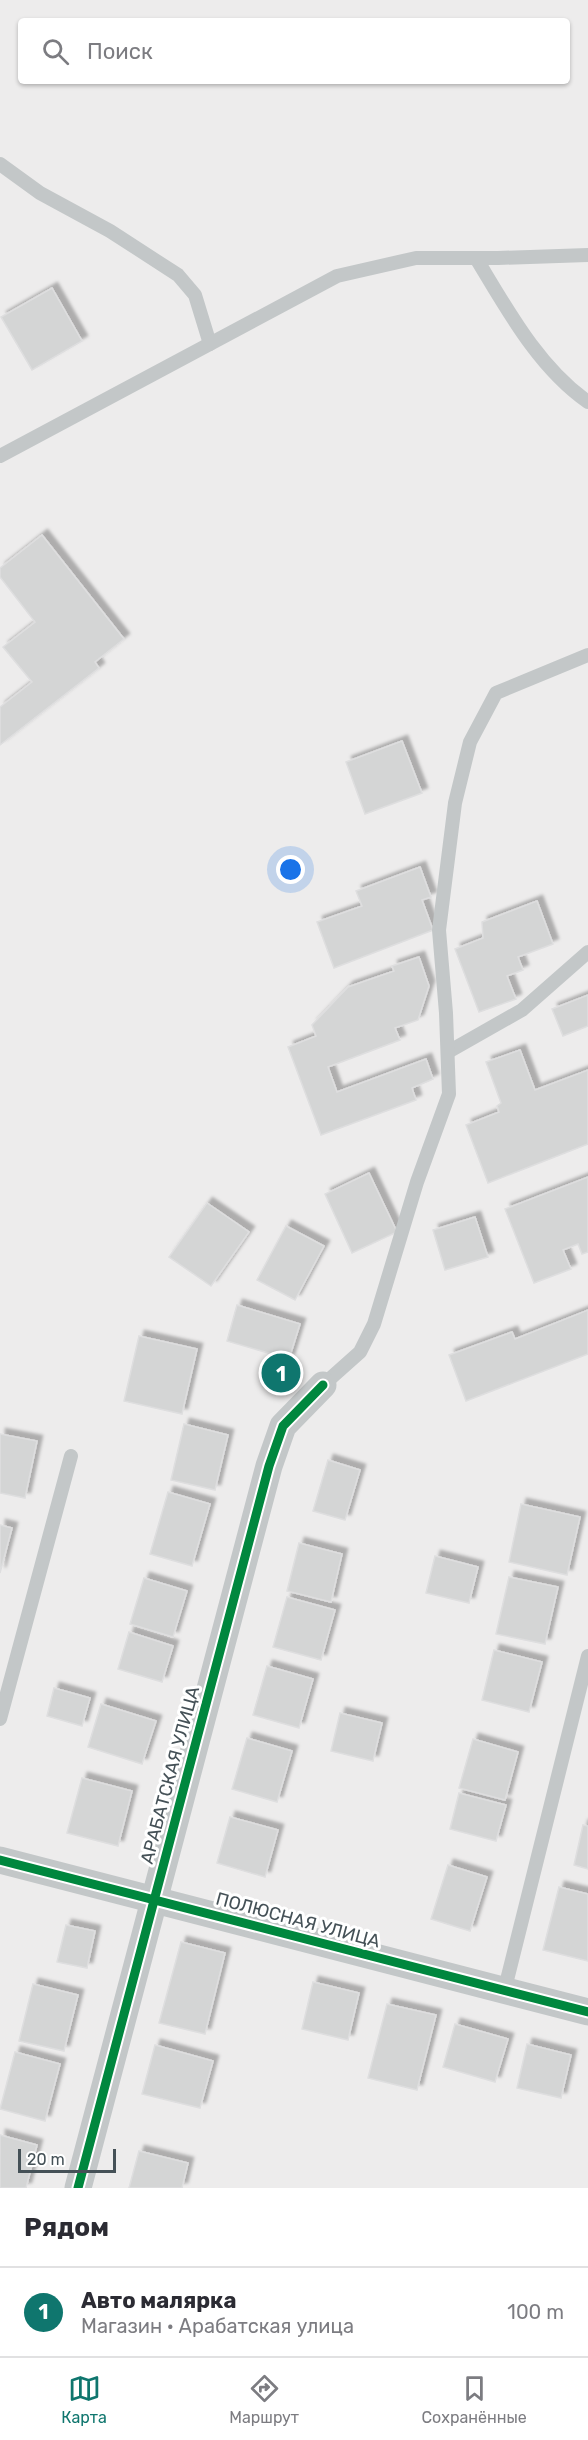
<!DOCTYPE html>
<html lang="ru">
<meta charset="utf-8">
<style>
body{margin:0;font-family:Rubik,sans-serif;background:#f2f2f3;color:#2b2b33}
.scale{position:absolute;left:18px;bottom:15px;width:98px;box-sizing:border-box;padding-left:6px;border:3px solid #455157;border-top:0;font-size:16px;line-height:21px;white-space:nowrap;color:#455157;-webkit-text-stroke:4px #fff;paint-order:stroke}
.you{position:absolute;left:291px;top:870px;width:21px;height:21px;margin:-15px;border:4px solid #fff;border-radius:50%;background:#1a73e8;box-shadow:0 0 0 9px #1a73e833}
.badge{display:grid;place-items:center;width:39px;height:39px;border-radius:50%;background:#0f766e;color:#fff;font-size:20px;font-weight:700}
.pin{position:absolute;translate:-50% -50%;border:3px solid #fff;box-shadow:0 2px 6px #0006}
.list{margin:0;padding:0;list-style:none}
h2{display:flex;justify-content:space-between;align-items:center;height:78px;margin:0;padding:0 24px;font-size:26px}
h2 small{font-size:20px;font-weight:400;color:#7c7c81}
.list li{display:grid;grid-template-columns:39px 1fr auto;gap:18px;align-items:center;box-sizing:border-box;height:90px;padding:0 24px;border-top:2px solid #e1e1e2}
.list b{display:block;font-size:22px;white-space:nowrap}
.list p{margin:0;font-size:20px;white-space:nowrap;color:#7c7c81}
.list em{font-size:20px;font-style:normal;color:#7c7c81}
.icon{flex:none;width:33px;height:33px;fill:none;stroke:currentColor;stroke-width:2;stroke-linecap:round;stroke-linejoin:round}
.map{position:relative;flex:none;width:588px;height:2188px;overflow:hidden}
.search{position:absolute;background:#fff;box-shadow:0 2px 4px #0004;left:18px;right:18px;top:18px;height:66px;display:flex;align-items:center;gap:15px;box-sizing:border-box;padding:0 21px;border-radius:6px;color:#7c7c81;font-size:22px}
.sheet{height:168px;background:#fff}
nav{display:flex;justify-content:space-around;align-items:center;box-sizing:border-box;height:84px;border-top:2px solid #e1e1e2;background:#fff;font-size:16px;color:#7c7c81}
nav a{display:grid;justify-items:center;gap:3px}
nav .on{color:#0f766e}
.map>svg:first-child{display:block}
.building{fill:#d4d5d5;stroke:#dededf;stroke-width:1.5;filter:url(#shadow)}
.lines{fill:none;stroke-linecap:round;stroke-linejoin:round}
.lane{stroke:#c3c7c8;stroke-width:14}
.street{stroke:#c3c7c8;stroke-width:27}
.cycleway-casing{stroke:#fff;stroke-width:13}
.cycleway{stroke:#00873e;stroke-width:9}
.labels{text-anchor:middle;dominant-baseline:central;stroke-width:6;stroke-linejoin:round;paint-order:stroke}
.street-label{font-size:18px;fill:#455157;stroke:#fff}
</style>
<div class="map">
<svg width="588" height="2188" viewBox="0 0 588 2188">
<defs>
<filter id="shadow"><feDropShadow dx="5.5" dy="-5.5" stdDeviation="1.5" flood-color="#0004"/></filter>
</defs>
<rect width="100%" height="100%" fill="#edecec"/>
<!-- building -->
<g class="building">
<path d="M52,288l30,53 -50,29 -31,-53z"/>
<path d="M42,535l82,104 -29,23 4,6 -99,77v-38l32,-25 -29,-35 32,-25 -35,-45v-9z"/>
<path d="M402,741l20,52 -57,21 -19,-52z"/>
<path d="M420,867l11,30 -9,3 11,30 -99,38 -17,-46 45,-16 -6,-15z"/>
<path d="M537,901l16,43 -35,13 5,13 -16,6 9,23 -37,13 -24,-63 28,-11 -1,-16z"/>
<path d="M419,957l10,29 -11,34 -23,8 5,12 -72,27 9,25 89,-33 7,20 -21,9 4,12 -95,35 -33,-88 28,-11 -4,-11 36,-38 46,-16 -2,-5z"/>
<path d="M588,995v31l-25,10 -11,-27z"/>
<path d="M520,1050l15,40 53,-20v74l-100,39 -22,-58 33,-13 -2,-6 4,-3 -15,-41z"/>
<path d="M369,1173l28,59 -45,21 -27,-59z"/>
<path d="M588,1177v75l-6,2 -4,-10 -15,6 8,19 -37,14 -29,-74z"/>
<path d="M207,1203l42,29 -38,54 -42,-29z"/>
<path d="M475,1217l13,40 -43,13 -12,-40z"/>
<path d="M286,1226l38,20 -29,54 -38,-20z"/>
<path d="M237,1305l63,19 -11,35 -62,-18z"/>
<path d="M588,1310v44l-122,47 -17,-46 63,-23 3,7z"/>
<path d="M139,1336l58,13 -15,65 -58,-13z"/>
<path d="M184,1424l44,11 -13,55 -44,-10z"/>
<path d="M0,1434l37,7 -12,57 -25,-5z"/>
<path d="M328,1460l32,10 -15,50 -32,-9z"/>
<path d="M168,1492l42,12 -18,62 -42,-12z"/>
<path d="M521,1504l59,13 -13,58 -58,-13z"/>
<path d="M0,1525l12,3 -12,45z"/>
<path d="M299,1543l43,11 -11,48 -44,-11z"/>
<path d="M435,1556l43,11 -9,36 -43,-10z"/>
<path d="M509,1577l49,10 -13,57 -49,-10z"/>
<path d="M144,1578l43,13 -14,46 -43,-13z"/>
<path d="M287,1597l48,13 -14,50 -48,-13z"/>
<path d="M129,1632l44,14 -11,36 -44,-13z"/>
<path d="M494,1650l48,12 -13,50 -47,-12z"/>
<path d="M267,1666l46,13 -14,49 -46,-13z"/>
<path d="M54,1688l36,10 -8,28 -35,-10z"/>
<path d="M101,1704l55,17 -14,43 -54,-17z"/>
<path d="M340,1713l42,10 -9,38 -42,-10z"/>
<path d="M247,1738l45,13 -15,51 -45,-13z"/>
<path d="M473,1739l45,13 -13,48 -46,-12z"/>
<path d="M82,1778l50,13 -14,55 -51,-13z"/>
<path d="M459,1793l47,12 -10,36 -46,-12z"/>
<path d="M230,1817l48,13 -13,47 -48,-14z"/>
<path d="M583,1825l5,1v43l-14,-4z"/>
<path d="M448,1865l39,12 -17,54 -39,-12z"/>
<path d="M559,1887l29,7v67l-45,-11z"/>
<path d="M66,1925l29,6 -8,37 -30,-6z"/>
<path d="M181,1942l44,11 -20,81 -46,-11z"/>
<path d="M313,1982l46,11 -11,47 -46,-11z"/>
<path d="M33,1984l45,11 -14,56 -45,-10z"/>
<path d="M387,2004l49,11 -19,75 -49,-12z"/>
<path d="M455,2024l53,15 -13,43 -52,-15z"/>
<path d="M527,2044l44,11 -10,43 -44,-10z"/>
<path d="M155,2045l58,16 -13,47 -58,-14z"/>
<path d="M15,2052l45,12 -15,57 -45,-12z"/>
<path d="M0,2135l37,10 -11,43h-26z"/>
<path d="M139,2151l49,12 -6,25h-53z"/>
</g>
<g class="lines">
<!-- lane -->
<g class="lane">
<path d="M0,164l40,29 70,38 68,44 17,20 15,49"/>
<path d="M476,258c31,51 62,109 112,144"/>
<path d="M0,456l337,-180 79,-18h82l90,-3"/>
<path d="M448,1052l74,-42 66,-58"/>
<path d="M323,1385l37,-33 14,-28 43,-142 32,-88 -3,-81 -7,-83 16,-127 15,-61 26,-49 92,-38"/>
<path d="M0,1719l71,-263"/>
<path d="M504,1992l84,-336"/>
</g>
<!-- street -->
<g class="street">
<path d="M0,1860l588,152"/>
<path d="M78,2188l191,-722 14,-40 40,-41"/>
</g>
<defs>
<g id="cycleway">
<path d="M0,1860l588,152"/>
<path d="M78,2188l191,-722 14,-40 40,-41"/>
</g>
</defs>
<!-- cycleway casing -->
<use href="#cycleway" class="cycleway-casing"/>
<!-- cycleway -->
<use href="#cycleway" class="cycleway"/>
</g>
<g class="labels">
<!-- street labels -->
<g class="street-label">
<text transform="translate(170 1775) rotate(-75)">АРАБАТСКАЯ УЛИЦА</text>
<text transform="translate(298 1920) rotate(15)">ПОЛЮСНАЯ УЛИЦА</text>
</g>
</g>
</svg>
<div class="scale">20 m</div>
<div class="you"></div>
<div class="pin badge" style="left:281px;top:1373px">1</div>
<div class="search"><svg class="icon" aria-label="search" viewBox="0 0 24 24"><circle cx="10" cy="10" r="6"/><path d="M15 15l6 6"/></svg>Поиск</div>
</div>
<section class="sheet">
<h2>Рядом<small></small></h2>
<ul class="list">
<li><span class="badge">1</span><div><b>Авто малярка</b><p>Магазин · Арабатская улица</p></div><em>100 m</em></li>
</ul>
</section>
<nav>
<a class="on"><svg class="icon" aria-label="map" viewBox="0 0 24 24"><path d="M3 6l6-2 6 2 6-2v14l-6 2-6-2-6 2zM9 4v14M15 6v14"/></svg>Карта</a>
<a><svg class="icon" aria-label="directions" viewBox="0 0 24 24"><path d="M12 3l9 9-9 9-9-9zM9 14v-3h6M13 9l2 2-2 2"/></svg>Маршрут</a>
<a><svg class="icon" aria-label="saved" viewBox="0 0 24 24"><path d="M7 4h10v16l-5-4-5 4z"/></svg>Сохранённые</a>
</nav>
